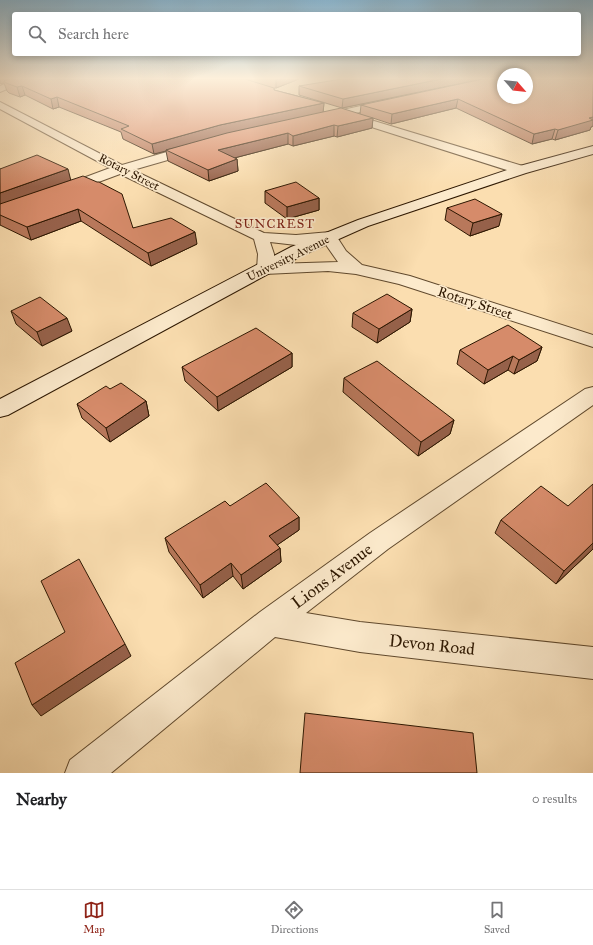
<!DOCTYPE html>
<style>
body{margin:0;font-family:"IM FELL Great Primer",serif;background:#f6f6f6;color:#202124}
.compass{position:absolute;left:497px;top:68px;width:36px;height:36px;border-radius:50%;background:#fff;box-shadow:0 2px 6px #0003;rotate:118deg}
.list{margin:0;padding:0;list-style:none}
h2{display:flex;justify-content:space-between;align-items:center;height:52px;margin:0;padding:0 16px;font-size:17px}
h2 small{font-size:13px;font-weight:400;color:#757577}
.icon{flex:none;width:22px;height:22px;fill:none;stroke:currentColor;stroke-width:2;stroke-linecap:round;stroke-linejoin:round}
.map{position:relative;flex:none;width:593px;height:773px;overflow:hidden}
.search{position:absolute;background:#fff;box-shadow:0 2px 6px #0003;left:12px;right:12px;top:12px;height:44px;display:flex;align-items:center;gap:10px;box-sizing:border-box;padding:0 14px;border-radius:4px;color:#757577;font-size:15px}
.sheet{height:116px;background:#fff}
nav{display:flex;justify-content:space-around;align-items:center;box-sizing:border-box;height:56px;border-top:1px solid #e0e0e0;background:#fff;font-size:11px;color:#757577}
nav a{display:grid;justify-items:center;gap:2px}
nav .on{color:#8f2418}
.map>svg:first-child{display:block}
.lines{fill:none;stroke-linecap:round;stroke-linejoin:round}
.street-casing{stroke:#60492d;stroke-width:2}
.secondary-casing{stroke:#2d1701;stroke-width:2}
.street{fill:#fceacc;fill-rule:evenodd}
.secondary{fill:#fceacc;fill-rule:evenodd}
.wall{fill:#b8785b;stroke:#2d1701}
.shaded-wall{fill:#96614a;stroke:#2d1701}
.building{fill:#d68b6a;stroke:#2d1701}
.labels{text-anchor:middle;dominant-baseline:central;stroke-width:3.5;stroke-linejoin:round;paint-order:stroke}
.far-street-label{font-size:12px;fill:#2d1701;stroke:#fceacc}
.far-neighbourhood-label{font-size:13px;letter-spacing:1px;fill:#7a1f14;stroke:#fceacc}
.street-label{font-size:14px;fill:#2d1701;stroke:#fceacc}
.near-street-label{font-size:17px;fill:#2d1701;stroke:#fceacc}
</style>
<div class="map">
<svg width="593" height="773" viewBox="0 0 593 773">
<rect width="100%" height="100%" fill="#fbdeb0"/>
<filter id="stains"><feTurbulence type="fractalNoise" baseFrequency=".005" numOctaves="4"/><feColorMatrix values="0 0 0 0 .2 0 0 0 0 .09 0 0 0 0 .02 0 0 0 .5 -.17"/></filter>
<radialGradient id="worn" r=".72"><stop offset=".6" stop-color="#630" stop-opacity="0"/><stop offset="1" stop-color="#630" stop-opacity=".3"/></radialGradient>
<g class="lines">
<defs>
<g id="street">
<path d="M17,79h13l-30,13v-6z"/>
<path d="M388,100l4,1 1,2 -1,2 -41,9 175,53 1,3 -6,4 -5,-1 -176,-56 -16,3 -5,-3 5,-3z"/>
<path d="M0,102l122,63 69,-20h8l2,3 -2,3 -66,19 131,63 32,2 34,-3 5,2 11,17 16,14 48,11 183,59v12l-194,-63 -43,-10 -28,-3 -63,3 -6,-1 -2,-4 1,-15 -4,-15 -134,-65 -51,19h-10l-2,-3 2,-3 51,-19 -110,-59zM270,242l26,3 28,-3 14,20 -64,2v-10z"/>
<path d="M593,387v18l-205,144 -82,64 54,9 233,25v32l-233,-27 -85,-15 -164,136h-46l5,-13 190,-148 110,-79 215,-144z"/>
</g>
<path id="secondary" d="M593,146v8l-67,19 -158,53 -65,29 -295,160 -8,2v-18l291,-152 67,-27 158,-53z"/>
</defs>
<!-- street casing -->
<use href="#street" class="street-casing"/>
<!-- secondary casing -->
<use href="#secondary" class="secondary-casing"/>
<!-- street -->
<use href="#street" class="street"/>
<!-- secondary -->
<use href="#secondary" class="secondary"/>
</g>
<!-- wall -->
<g class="wall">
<path d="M0,79h299l-23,9h-2v2l50,13 -1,9 37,2 1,-9 232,-26v47l-2,1 -1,3 -35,10 -3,-1 -20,5 -76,-36 -65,16 -18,-6 -1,10 -35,9 -3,-1 -41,10 -5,-2 -54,14 3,1 1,12 -29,10 -41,-20 -2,-10 -12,3 -31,-15 -2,-7 -62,-25 -6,2 -28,-14 -5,2 -11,-4 -2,-2 -3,-8 -3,1 -1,-1z"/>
<path d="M482,79l-140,29 -43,-13v-9z"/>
<path d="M0,169l71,11 62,48 64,16 -46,22 -70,-45 -50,19 -31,-15z"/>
<path d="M265,191l54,7v12l-32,9 -22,-16z"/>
<path d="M447,208l52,18 -29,10 -25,-16z"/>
<path d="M412,309l-2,13 -33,21 -25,-16 1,-14z"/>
<path d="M11,311l61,20 -30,15 -26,-22z"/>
<path d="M542,347l-5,14 -23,13 -6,-4 -24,14 -27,-20 3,-14z"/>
<path d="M292,353v14l-74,44 -33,-30 -3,-14z"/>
<path d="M344,378l110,42 -4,14 -32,22 -75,-64z"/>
<path d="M110,389l36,12 3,15 -39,26 -28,-24 -5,-14z"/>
<path d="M230,506l69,11v13l-22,15 3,3 1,14 -38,27 -10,-13 -30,22 -34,-46 -4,-14z"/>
<path d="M501,520l92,29 -37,35 -61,-51z"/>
</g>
<!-- shaded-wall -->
<g class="shaded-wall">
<path d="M0,79h13l-9,2v2l-3,1z"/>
<path d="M276,79h23l-23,9z"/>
<path d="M441,79h41l-140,29 1,-9z"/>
<path d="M22,86l3,9 -5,2 -3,-10z"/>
<path d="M57,97l2,10 -6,2 -2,-10z"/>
<path d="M458,99l-2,9 -65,16 1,-10z"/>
<path d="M324,103l-1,10 -157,37v1l-12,3 -2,-10 68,-19z"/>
<path d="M593,117v9l-2,1 -1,3 -35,10 3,-10z"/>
<path d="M373,118l-1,10 -35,9 1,-11z"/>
<path d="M334,125v11l-41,10v-10z"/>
<path d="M555,129l-3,10 -20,5 2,-10z"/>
<path d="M288,133v11l-69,18 -1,-12z"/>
<path d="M237,159l1,12 -29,10 -1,-11z"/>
<path d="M68,169l3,12 -71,25v-13z"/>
<path d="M319,198v12l-32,9v-12z"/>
<path d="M78,209l3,12 -50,19 -4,-13z"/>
<path d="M502,214l-3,12 -29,10 3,-13z"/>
<path d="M195,232l2,12 -46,22 -3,-13z"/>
<path d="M412,309l-2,13 -33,21 2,-14z"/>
<path d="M67,318l5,13 -30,15 -5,-14z"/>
<path d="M542,347l-5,14 -23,13 5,-14z"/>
<path d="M292,353v14l-74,44 -1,-14z"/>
<path d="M513,356l-5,14 -24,14 4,-14z"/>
<path d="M146,401l3,15 -39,26 -4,-14z"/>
<path d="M454,420l-4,14 -32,22 3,-14z"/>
<path d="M299,517v13l-29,20 -1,-14z"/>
<path d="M593,543v6l-37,35 8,-13z"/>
<path d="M280,548l1,14 -38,27 -2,-14z"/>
<path d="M231,563l2,13 -30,22 -3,-13z"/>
<path d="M125,644l6,12 -90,60 -9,-11z"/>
</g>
<!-- building -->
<g class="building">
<path d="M10,79h235l29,9v2l50,13 -104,22 -68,19 -31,-15 8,-3 -72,-29 -6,2 -29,-13 -5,1 -11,-4 -2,-2z"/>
<path d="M342,79h99l-98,20 -44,-13z"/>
<path d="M483,79h20v19h24v-19h66v38l-4,1 4,2 -35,10 -3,-1 -21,5 -76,-35 -66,15 -31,-9z"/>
<path d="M341,108l32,10 -35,8 -4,-1 -41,11 -5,-3 -70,17 19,9 -29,11 -42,-20 61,-17z"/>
<path d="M37,155l31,14 -68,24v-24z"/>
<path d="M83,176l14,6h2l23,12 11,34 38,-10 24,14 -47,21 -70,-44 -51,18 -27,-12v-11z"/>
<path d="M296,182l23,16 -32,9 -22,-16z"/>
<path d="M475,199l27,15 -29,9 -26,-15z"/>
<path d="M387,294l25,15 -33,20 -26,-16z"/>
<path d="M40,297l27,21 -30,14 -26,-21z"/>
<path d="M508,325l34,22 -23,13 -6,-4 -25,14 -28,-20z"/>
<path d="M256,328l36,25 -75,44 -35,-30z"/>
<path d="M377,361l77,59 -33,22 -77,-64z"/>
<path d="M121,383l25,18 -40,27 -29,-24 29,-18 4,3z"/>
<path d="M266,483l33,34 -30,19 11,12 -39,27 -10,-12 -31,22 -35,-47 60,-37 5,5z"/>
<path d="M593,484v59l-29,28 -63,-51 40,-34 27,20z"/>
<path d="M79,559l46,85 -93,61 -17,-42 50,-31 -24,-51z"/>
<path d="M305,713l168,20 4,40h-177z"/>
</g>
<!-- sky -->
<linearGradient id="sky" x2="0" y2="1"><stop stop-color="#8bb7d1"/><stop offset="0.42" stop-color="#fdf0db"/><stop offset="1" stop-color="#fdf0db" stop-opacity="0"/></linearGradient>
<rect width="593" height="187" fill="url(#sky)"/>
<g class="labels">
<!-- far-street labels -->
<g class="far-street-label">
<text transform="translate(129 172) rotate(27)">Rotary Street</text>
<text transform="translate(288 258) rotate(-26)">University Avenue</text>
</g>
<!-- far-neighbourhood labels -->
<g class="far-neighbourhood-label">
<text x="275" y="224">SUNCREST</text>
</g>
<!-- street labels -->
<g class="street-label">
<text transform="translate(475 303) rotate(18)">Rotary Street</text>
</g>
<!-- near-street labels -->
<g class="near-street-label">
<text transform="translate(332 576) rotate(-37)">Lions Avenue</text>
<text transform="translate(432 645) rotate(6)">Devon Road</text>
</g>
</g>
<rect width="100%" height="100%" filter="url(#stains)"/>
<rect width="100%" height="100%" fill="url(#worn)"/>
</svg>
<svg class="compass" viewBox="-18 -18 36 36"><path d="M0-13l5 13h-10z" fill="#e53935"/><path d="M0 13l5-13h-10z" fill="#757577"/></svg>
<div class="search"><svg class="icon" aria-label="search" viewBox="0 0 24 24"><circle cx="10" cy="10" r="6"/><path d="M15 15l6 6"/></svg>Search here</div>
</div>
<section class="sheet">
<h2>Nearby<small>0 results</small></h2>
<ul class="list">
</ul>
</section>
<nav>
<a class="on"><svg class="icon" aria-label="map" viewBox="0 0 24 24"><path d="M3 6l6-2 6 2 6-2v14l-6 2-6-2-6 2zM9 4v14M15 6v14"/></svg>Map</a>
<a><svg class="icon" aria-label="directions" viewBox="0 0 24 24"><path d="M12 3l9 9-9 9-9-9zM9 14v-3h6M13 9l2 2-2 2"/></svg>Directions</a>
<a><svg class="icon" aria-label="saved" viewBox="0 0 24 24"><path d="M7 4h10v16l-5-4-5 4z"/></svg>Saved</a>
</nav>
